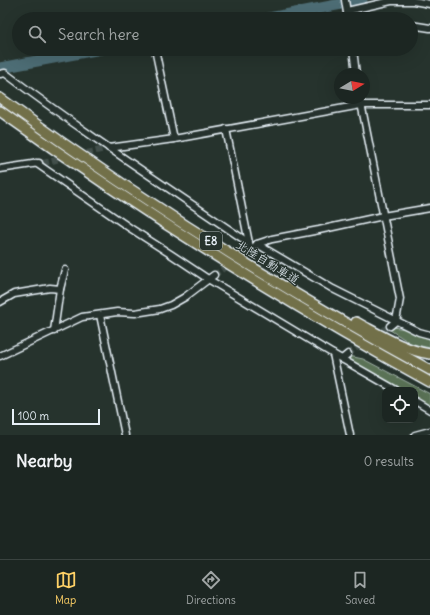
<!DOCTYPE html>
<meta charset="utf-8">
<style>
body{margin:0;font-family:Delius,"Klee One",sans-serif;background:#252e2a;color:#f1f3f6}
.controls{position:absolute;right:12px;bottom:12px;display:grid;overflow:hidden;border-radius:8px;box-shadow:0 4px 16px #0002}
.controls button{width:36px;height:36px;display:grid;place-items:center;padding:0;border:0;border-bottom:1px solid #3a4340;background:#1c2622;color:#f1f3f6;font:20px sans-serif}
.compass{position:absolute;left:334px;top:68px;width:36px;height:36px;border-radius:50%;background:#1c2622;box-shadow:0 4px 16px #0002;rotate:80deg}
.scale{position:absolute;left:12px;bottom:10px;width:88px;box-sizing:border-box;padding-left:4px;border:2px solid #e8f1f8;border-top:0;font-size:11px;line-height:14px;white-space:nowrap;color:#e8f1f8;-webkit-text-stroke:3px #26332d;paint-order:stroke}
.list{margin:0;padding:0;list-style:none}
h2{display:flex;justify-content:space-between;align-items:center;height:52px;margin:0;padding:0 16px;font-size:17px}
h2 small{font-size:13px;font-weight:400;color:#a0a5a5}
.icon{flex:none;width:22px;height:22px;fill:none;stroke:currentColor;stroke-width:2;stroke-linecap:round;stroke-linejoin:round}
.map{position:relative;flex:none;width:430px;height:435px;overflow:hidden}
.search{position:absolute;background:#1c2622;box-shadow:0 4px 16px #0002;left:12px;right:12px;top:12px;height:44px;display:flex;align-items:center;gap:10px;box-sizing:border-box;padding:0 14px;border-radius:22px;color:#a0a5a5;font-size:15px}
.sheet{height:124px;background:#1c2622}
nav{display:flex;justify-content:space-around;align-items:center;box-sizing:border-box;height:56px;border-top:1px solid #3a4340;background:#1c2622;font-size:11px;color:#a0a5a5}
nav a{display:grid;justify-items:center;gap:2px}
nav .on{color:#ffd166}
.map>svg:first-child{display:block}
.grass{fill:#5a7257;stroke:#a1b2a8}
.lines{fill:none;stroke-linecap:round;stroke-linejoin:round}
.river{stroke:#4e6d75;stroke-width:11}
.minor-tunnel{stroke:#43504b;stroke-width:6;stroke-dasharray:6 3;stroke-linecap:butt}
.minor-casing{stroke:#e8f1f8;stroke-width:9}
.highway-casing{stroke:#e8f1f8;stroke-width:12}
.minor{stroke:#26332d;stroke-width:6}
.highway{stroke:#726f4a;stroke-width:9}
.labels{text-anchor:middle;dominant-baseline:central;stroke-width:3;stroke-linejoin:round;paint-order:stroke}
.shield{fill:#26332d;stroke:#aeb8bb;stroke-width:1}
.shield-label{font-size:11px;font-weight:bold;fill:#e8f1f8}
.street-label{font-size:12px;fill:#e8f1f8;stroke:#26332d}
</style>
<div class="map">
<svg width="430" height="435" viewBox="0 0 430 435">
<rect width="100%" height="100%" fill="#26332d"/>
<filter id="ink" filterUnits="userSpaceOnUse"><feTurbulence type="fractalNoise" baseFrequency=".025" numOctaves="2"/><feDisplacementMap in="SourceGraphic" scale="8" xChannelSelector="R" yChannelSelector="G"/><feConvolveMatrix kernelMatrix="1 2 1 2 8 2 1 2 1" color-interpolation-filters="sRGB"/></filter>
<g filter="url(#ink)">
<!-- grass -->
<g class="grass">
<path d="M393,327l12,2 25,9v10l-18,-4 -22,-14z"/>
<path d="M349,356l14,3 67,35v13l-15,-8v-9h-15l-53,-30z"/>
</g>
<g class="lines">
<!-- river -->
<g class="river">
<path d="M264,19l98,-19"/>
<path d="M0,68l101,-19"/>
</g>
<!-- minor-tunnel -->
<g class="minor-tunnel">
<path d="M43,163l66,-15"/>
<path d="M214,275l37,-25"/>
<path d="M376,335l14,-9"/>
<path d="M348,354l17,-12"/>
</g>
<defs>
<g id="minor">
<path d="M345,0l3,19"/>
<path d="M347,11l44,-10h22l17,3"/>
<path d="M411,25l19,3"/>
<path d="M155,49l19,90"/>
<path d="M353,49l3,25"/>
<path d="M0,74l5,-1c79,60 162,114 244,170"/>
<path d="M360,98l40,201 -4,22 -6,5"/>
<path d="M226,129l23,114 2,7 6,-6 15,-5 47,-9 64,-14 47,-8"/>
<path d="M109,148l65,-9 187,-34h69"/>
<path d="M36,163l94,65 42,27 36,24 125,75 63,36"/>
<path d="M0,169l39,-6"/>
<path d="M257,244l76,45 86,43 11,3"/>
<path d="M0,302l14,-8 36,-6 10,1 5,-19"/>
<path d="M100,315l25,120"/>
<path d="M54,331l6,-42"/>
<path d="M333,354l17,81"/>
<path d="M0,356l82,-39 35,-5 18,1 25,-4 11,-4 14,-8 29,-22"/>
<path d="M342,359l6,-5"/>
<path d="M415,401l15,9"/>
<path d="M415,435l15,-4"/>
</g>
<g id="highway">
<path d="M0,98c137,100 281,191 430,272"/>
<path d="M0,111c138,99 281,189 430,271"/>
<path d="M356,322c23,12 48,28 74,32"/>
</g>
</defs>
<!-- minor casing -->
<use href="#minor" class="minor-casing"/>
<!-- highway casing -->
<use href="#highway" class="highway-casing"/>
<!-- minor -->
<use href="#minor" class="minor"/>
<!-- highway -->
<use href="#highway" class="highway"/>
</g>
</g>
<g class="labels">
<!-- shield labels -->
<rect class="shield" x="200" y="232" width="22" height="18" rx="3"/>
<g class="shield-label">
<text x="211" y="241">E8</text>
</g>
<!-- street labels -->
<g class="street-label">
<text transform="translate(268 262) rotate(32)">北陸自動車道</text>
</g>
</g>
</svg>
<div class="controls">
<button><svg class="icon" aria-label="locate" viewBox="0 0 24 24"><circle cx="12" cy="12" r="6"/><path d="M12 2v4M12 18v4M2 12h4M18 12h4"/></svg></button>
</div>
<svg class="compass" viewBox="-18 -18 36 36"><path d="M0-13l5 13h-10z" fill="#e53935"/><path d="M0 13l5-13h-10z" fill="#a0a5a5"/></svg>
<div class="scale">100 m</div>
<div class="search"><svg class="icon" aria-label="search" viewBox="0 0 24 24"><circle cx="10" cy="10" r="6"/><path d="M15 15l6 6"/></svg>Search here</div>
</div>
<section class="sheet">
<h2>Nearby<small>0 results</small></h2>
<ul class="list">
</ul>
</section>
<nav>
<a class="on"><svg class="icon" aria-label="map" viewBox="0 0 24 24"><path d="M3 6l6-2 6 2 6-2v14l-6 2-6-2-6 2zM9 4v14M15 6v14"/></svg>Map</a>
<a><svg class="icon" aria-label="directions" viewBox="0 0 24 24"><path d="M12 3l9 9-9 9-9-9zM9 14v-3h6M13 9l2 2-2 2"/></svg>Directions</a>
<a><svg class="icon" aria-label="saved" viewBox="0 0 24 24"><path d="M7 4h10v16l-5-4-5 4z"/></svg>Saved</a>
</nav>
